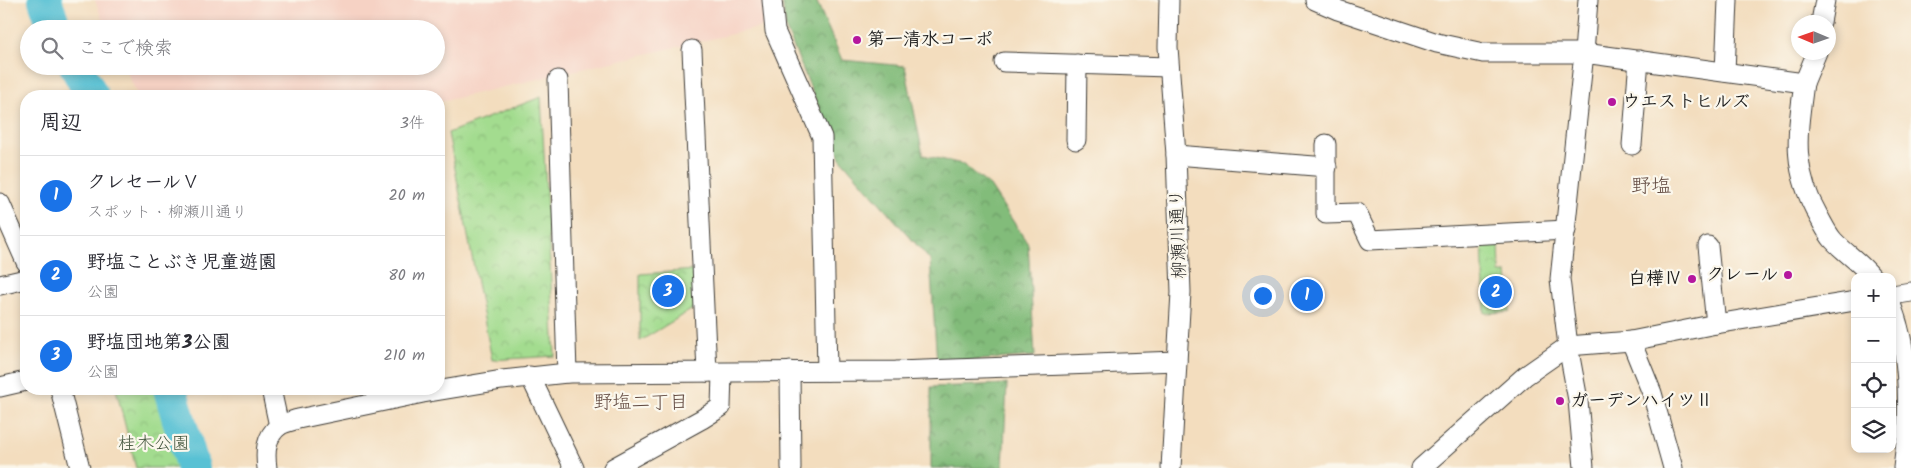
<!DOCTYPE html>
<html lang="ja">
<meta charset="utf-8">
<style>
body{margin:0;font-family:Kalam,"Klee One",sans-serif;background:#f2f2f3;color:#2b2b33}
.controls{position:absolute;right:15px;bottom:15px;display:grid;overflow:hidden;border-radius:10px;box-shadow:0 2px 8px #0003}
.controls button{width:45px;height:45px;display:grid;place-items:center;padding:0;border:0;border-bottom:1px solid #e1e1e2;background:#fff;color:#2b2b33;font:25px sans-serif}
.compass{position:absolute;left:1791px;top:15px;width:45px;height:45px;border-radius:50%;background:#fff;box-shadow:0 2px 8px #0003;rotate:272deg}
.you{position:absolute;left:1262px;top:295px;width:18px;height:18px;margin:-12px;border:4px solid #fff;border-radius:50%;background:#1a73e8;box-shadow:0 0 0 8px #1a73e833}
.badge{display:grid;place-items:center;width:32px;height:32px;border-radius:50%;background:#1a73e8;color:#fff;font-size:16px;font-weight:700}
.pin{position:absolute;translate:-50% -50%;border:2px solid #fff;box-shadow:0 1px 5px #0006}
.list{margin:0;padding:0;list-style:none}
h2{display:flex;justify-content:space-between;align-items:center;height:65px;margin:0;padding:0 20px;font-size:21px}
h2 small{font-size:16px;font-weight:400;color:#7c7c81}
.list li{display:grid;grid-template-columns:32px 1fr auto;gap:15px;align-items:center;box-sizing:border-box;height:80px;padding:0 20px;border-top:1px solid #e1e1e2}
.list b{display:block;font-size:19px;white-space:nowrap}
.list p{margin:0;font-size:16px;white-space:nowrap;color:#7c7c81}
.list em{font-size:16px;font-style:normal;color:#7c7c81}
.icon{flex:none;width:28px;height:28px;fill:none;stroke:currentColor;stroke-width:2;stroke-linecap:round;stroke-linejoin:round}
.map{position:relative;flex:none;width:1911px;height:468px;overflow:hidden}
.search{position:absolute;background:#fff;box-shadow:0 2px 8px #0003;left:20px;top:20px;width:425px;height:55px;display:flex;align-items:center;gap:12px;box-sizing:border-box;padding:0 18px;border-radius:28px;color:#7c7c81;font-size:19px}
.panel{position:absolute;background:#fff;box-shadow:0 2px 8px #0003;left:20px;top:90px;width:425px;height:305px;border-radius:20px}
.map>svg:first-child{display:block}
.built{fill:#f6d2c4}
.forest{fill:url(#forest-crowns);stroke:#4f6c4b}
.park{fill:url(#park-crowns);stroke:#607c56}
.lines{fill:none;stroke-linecap:round;stroke-linejoin:round}
.river{stroke:#58c1d4;stroke-width:34}
.minor-casing{stroke:#3c3934;stroke-width:21}
.minor{stroke:#fff;stroke-width:19}
.poi-dot{fill:#b5179e;stroke:#fbf7ec;stroke-width:2}
.labels{text-anchor:middle;dominant-baseline:central;stroke-width:4.5;stroke-linejoin:round;paint-order:stroke}
.poi-label{font-size:18px;font-weight:bold;fill:#1c1c1c;stroke:#fbf7ec;text-anchor:start}
.street-label{font-size:18px;fill:#1c1c1c;stroke:#fbf7ec}
.park-label{font-size:18px;fill:#44563e;stroke:#fbf7ec}
.neighbourhood-label{font-size:19px;fill:#624a41;stroke:#fbf7ec}
.quarter-label{font-size:20px;fill:#624a41;stroke:#fbf7ec}
</style>
<div class="map">
<svg width="1911" height="468" viewBox="0 0 1911 468">
<defs>
<pattern id="forest-crowns" width="20" height="18" patternUnits="userSpaceOnUse" patternTransform="scale(1.25)"><rect width="20" height="18" fill="#82bc7a"/><path d="M2 6a3 3 0 1 1 6 0M12 15a3 3 0 1 1 6 0" fill="none" stroke="#6a9863"/></pattern>
<pattern id="park-crowns" width="20" height="18" patternUnits="userSpaceOnUse" patternTransform="scale(1.25)"><rect width="20" height="18" fill="#a3dc8f"/><path d="M2 6a3 3 0 1 1 6 0M12 15a3 3 0 1 1 6 0" fill="none" stroke="#8cbc7b"/></pattern>
</defs>
<rect width="100%" height="100%" fill="#fbf7ec"/>
<filter id="ink" filterUnits="userSpaceOnUse"><feTurbulence type="fractalNoise" baseFrequency=".02" numOctaves="2"/><feDisplacementMap in="SourceGraphic" scale="10" xChannelSelector="R" yChannelSelector="G"/><feConvolveMatrix kernelMatrix="1 2 1 2 8 2 1 2 1" color-interpolation-filters="sRGB"/></filter>
<filter id="wash" filterUnits="userSpaceOnUse"><feTurbulence type="fractalNoise" baseFrequency=".0096" numOctaves="4" result="noise"/><feDisplacementMap in="SourceGraphic" scale="20" xChannelSelector="R" yChannelSelector="G"/><feGaussianBlur stdDeviation="1.12" result="paint"/><feColorMatrix in="noise" values="0 0 0 0 0 0 0 0 0 0 0 0 0 0 0 0 0 1.4 0 .05"/><feComposite in="paint" operator="in"/></filter>
<g filter="url(#wash)">
<rect width="100%" height="100%" fill="#f3ddbe"/>
<!-- built -->
<path class="built" d="M95,0h669l3,26 -328,76v-6h-301l-14,-30h312v-37h-330z"/>
<!-- forest -->
<g class="forest">
<path d="M782,0h34l26,60 63,6 18,89 39,9 28,22 38,58 7,112 -98,7 -7,-103 -90,-102 -54,-129z"/>
<path d="M1007,384l-4,84h-72v-81z"/>
</g>
<!-- park -->
<g class="park">
<path d="M541,97l14,259 -63,4 -44,-227z"/>
<path d="M1499,241l1,32h7l3,39 -25,1 -3,-71z"/>
<path d="M696,270v37l-56,34v-67z"/>
<path d="M116,389h48l20,79h-48z"/>
</g>
<g class="lines">
<!-- river -->
<g class="river">
<path d="M45,0l10,29"/>
<path d="M76,66l16,30"/>
<path d="M170,389l23,79"/>
</g>
</g>
</g>
<g filter="url(#ink)">
<g class="lines">
<defs>
<g id="minor">
<path d="M772,0l3,31 47,106 5,234"/>
<path d="M1169,0l-1,47 8,108 5,137 -10,176"/>
<path d="M1315,0l23,10 99,33 46,10h101l4,-53"/>
<path d="M1821,22l4,-22"/>
<path d="M692,50l15,322"/>
<path d="M1004,62l165,5"/>
<path d="M1725,72l3,-72"/>
<path d="M558,80l9,293"/>
<path d="M1804,83c-7,53 -13,85 15,134 4,7 8,16 14,23 12,13 27,22 39,37"/>
<path d="M1076,140l1,-76"/>
<path d="M1326,144v70l31,-1 13,27 196,-10"/>
<path d="M1632,145l7,-85"/>
<path d="M1176,155l151,12"/>
<path d="M0,203l26,59"/>
<path d="M1708,246l8,78"/>
<path d="M0,285l26,-6"/>
<path d="M1892,295l19,-3"/>
<path d="M1892,307c19,50 18,108 11,161"/>
<path d="M1631,341l21,52 21,75"/>
<path d="M790,371l1,97"/>
<path d="M530,376l44,92"/>
<path d="M0,387l26,-6"/>
<path d="M60,389l20,79"/>
<path d="M271,389l8,37"/>
<path d="M267,468c-2,-15 -2,-31 12,-42 4,-3 13,-5 19,-7l125,-26 79,-13 65,-7 329,-2 281,-10"/>
<path d="M613,468l89,-49 19,-12 1,-34"/>
<path d="M1421,468l104,-92 43,-30 63,-5 85,-17 139,-23"/>
<path d="M1584,468l-6,-68 -10,-54 -8,-67 24,-226 220,30 13,-31"/>
</g>
</defs>
<!-- minor casing -->
<use href="#minor" class="minor-casing"/>
<!-- minor -->
<use href="#minor" class="minor"/>
</g>
</g>
<!-- markers -->
<g class="poi-dot">
<circle cx="857" cy="40" r="5"/>
<circle cx="1612" cy="102" r="5"/>
<circle cx="1788" cy="275" r="5"/>
<circle cx="1692" cy="279" r="5"/>
<circle cx="1560" cy="401" r="5"/>
</g>
<g class="labels">
<!-- poi labels -->
<g class="poi-label">
<text x="867" y="40">第一清水コーポ</text>
<text x="1622" y="102">ウエストヒルズ</text>
<text x="1778" y="275" text-anchor="end">クレール</text>
<text x="1682" y="279" text-anchor="end">白樺Ⅳ</text>
<text x="1570" y="401">ガーデンハイツⅡ</text>
</g>
<!-- street labels -->
<g class="street-label">
<text transform="translate(1179 234) rotate(-92)">柳瀬川通り</text>
</g>
<!-- park labels -->
<g class="park-label">
<text x="154" y="444">桂木公園</text>
</g>
<!-- neighbourhood labels -->
<g class="neighbourhood-label">
<text x="641" y="403">野塩二丁目</text>
</g>
<!-- quarter labels -->
<g class="quarter-label">
<text x="1651" y="187">野塩</text>
</g>
</g>
</svg>
<div class="controls">
<button>+</button>
<button>−</button>
<button><svg class="icon" aria-label="locate" viewBox="0 0 24 24"><circle cx="12" cy="12" r="6"/><path d="M12 2v4M12 18v4M2 12h4M18 12h4"/></svg></button>
<button><svg class="icon" aria-label="layers" viewBox="0 0 24 24"><path d="M12 4l9 5-9 5-9-5zM3 14l9 5 9-5"/></svg></button>
</div>
<svg class="compass" viewBox="-18 -18 36 36"><path d="M0-13l5 13h-10z" fill="#e53935"/><path d="M0 13l5-13h-10z" fill="#7c7c81"/></svg>
<div class="you"></div>
<div class="pin badge" style="left:1307px;top:295px">1</div>
<div class="pin badge" style="left:1496px;top:292px">2</div>
<div class="pin badge" style="left:668px;top:291px">3</div>
<div class="search"><svg class="icon" aria-label="search" viewBox="0 0 24 24"><circle cx="10" cy="10" r="6"/><path d="M15 15l6 6"/></svg>ここで検索</div>
<section class="panel">
<h2>周辺<small>3件</small></h2>
<ul class="list">
<li><span class="badge">1</span><div><b>クレセールⅤ</b><p>スポット · 柳瀬川通り</p></div><em>20 m</em></li>
<li><span class="badge">2</span><div><b>野塩ことぶき児童遊園</b><p>公園</p></div><em>80 m</em></li>
<li><span class="badge">3</span><div><b>野塩団地第3公園</b><p>公園</p></div><em>210 m</em></li>
</ul>
</section>
</div>
